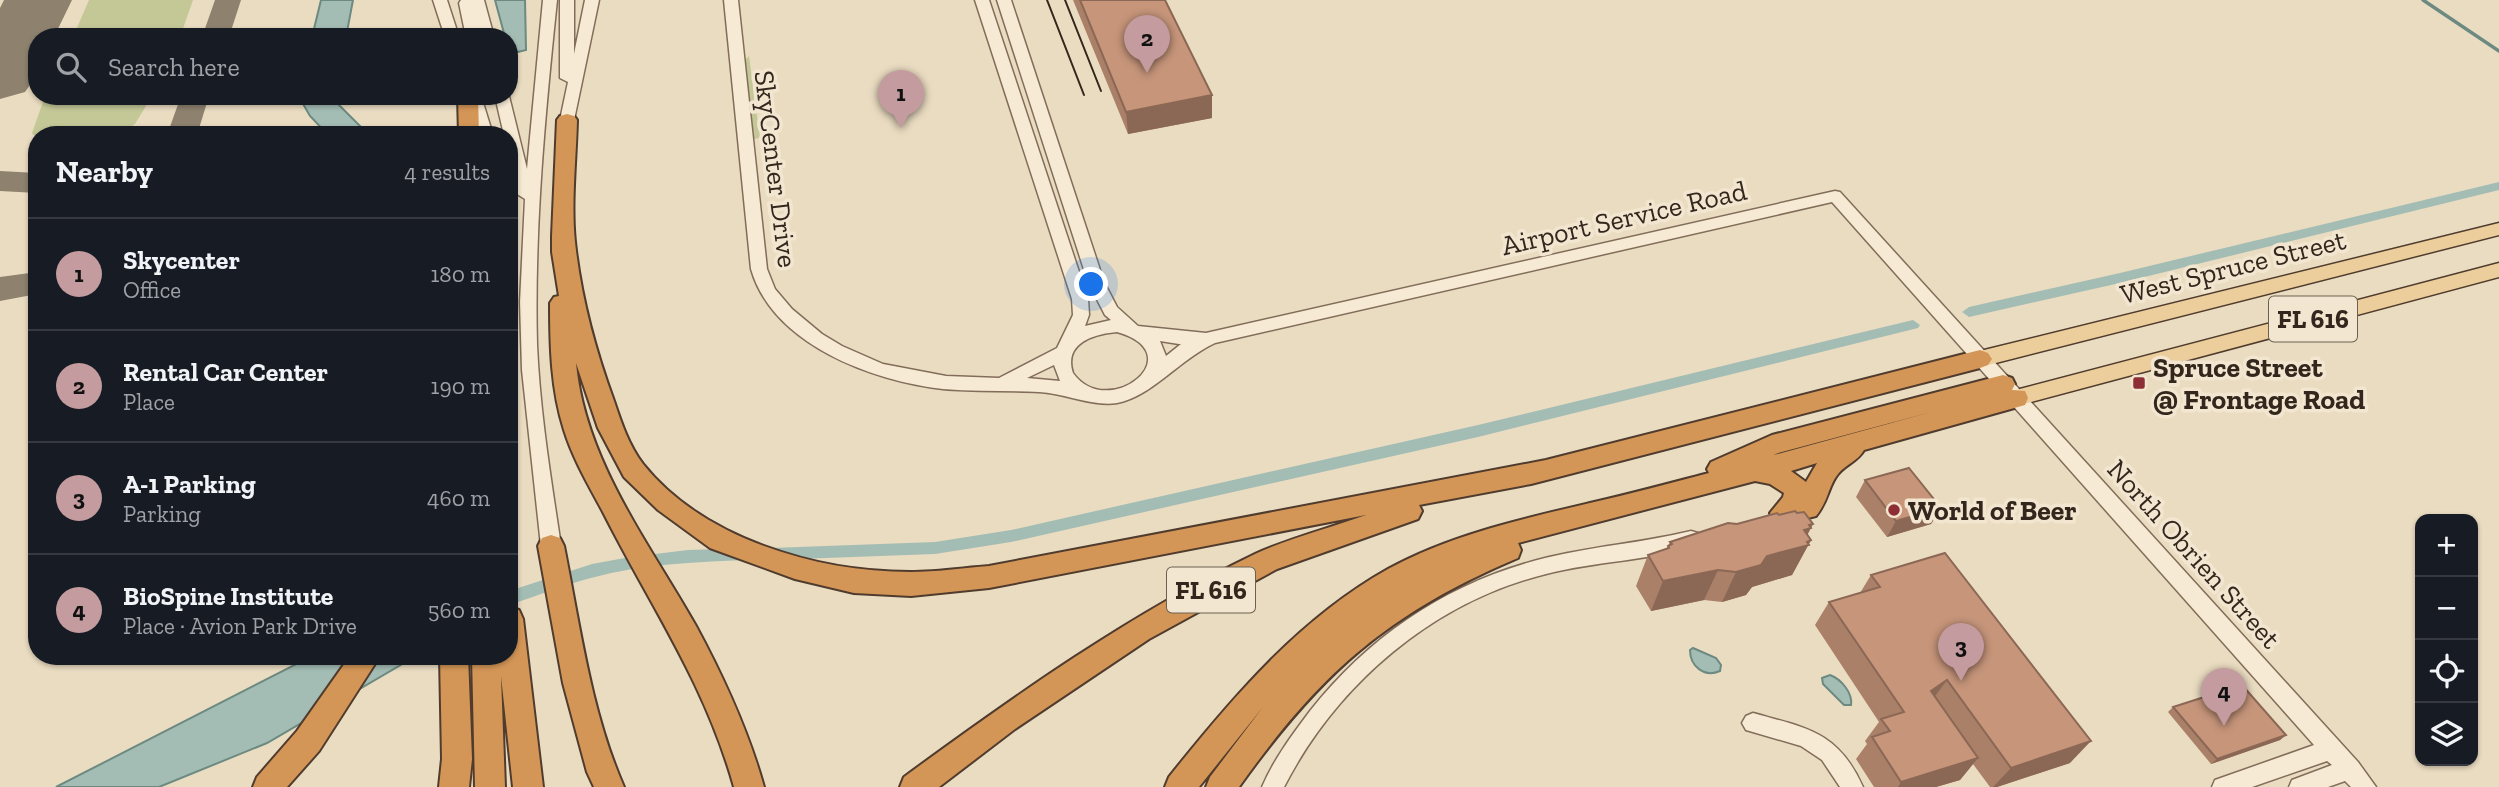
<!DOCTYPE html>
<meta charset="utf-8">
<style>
body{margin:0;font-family:"Zilla Slab",serif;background:#242831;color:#f1f3f6}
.controls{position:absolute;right:21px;bottom:21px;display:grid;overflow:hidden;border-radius:14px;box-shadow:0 2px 5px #0004}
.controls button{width:63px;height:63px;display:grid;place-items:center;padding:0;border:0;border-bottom:2px solid #363941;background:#171b24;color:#f1f3f6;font:35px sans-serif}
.you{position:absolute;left:1092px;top:285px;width:24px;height:24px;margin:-18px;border:5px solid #fff;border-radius:50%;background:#1a73e8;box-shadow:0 0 0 10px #1a73e833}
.badge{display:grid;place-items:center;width:46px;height:46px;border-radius:50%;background:#c49b9f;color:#111;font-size:23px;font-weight:700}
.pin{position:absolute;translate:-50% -58px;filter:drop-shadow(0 2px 4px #0008)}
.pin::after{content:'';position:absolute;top:37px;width:24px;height:21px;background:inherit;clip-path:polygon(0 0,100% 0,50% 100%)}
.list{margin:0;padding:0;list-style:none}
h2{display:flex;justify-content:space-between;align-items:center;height:91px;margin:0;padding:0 28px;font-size:30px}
h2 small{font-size:23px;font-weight:400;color:#9ea1a6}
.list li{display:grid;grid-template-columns:46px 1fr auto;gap:21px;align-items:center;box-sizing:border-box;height:112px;padding:0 28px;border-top:2px solid #363941}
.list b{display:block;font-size:26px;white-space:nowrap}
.list p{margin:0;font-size:23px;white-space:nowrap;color:#9ea1a6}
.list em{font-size:23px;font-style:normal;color:#9ea1a6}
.icon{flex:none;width:38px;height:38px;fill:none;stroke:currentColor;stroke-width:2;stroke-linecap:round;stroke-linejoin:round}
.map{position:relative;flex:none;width:2499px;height:787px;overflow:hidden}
.search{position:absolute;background:#171b24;box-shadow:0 2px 5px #0004;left:28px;top:28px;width:490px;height:77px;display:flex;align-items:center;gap:18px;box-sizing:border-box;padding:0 24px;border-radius:28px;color:#9ea1a6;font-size:26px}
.panel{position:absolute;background:#171b24;box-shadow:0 2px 5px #0004;left:28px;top:126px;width:490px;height:539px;border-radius:28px}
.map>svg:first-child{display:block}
.green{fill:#c4c796}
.water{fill:#a4bdb4;stroke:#6c8a81;stroke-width:2}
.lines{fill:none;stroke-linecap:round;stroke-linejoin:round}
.stream{stroke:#6c8a81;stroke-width:3.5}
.canal{fill:#a4bdb4;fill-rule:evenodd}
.taxiway{fill:#8e826f;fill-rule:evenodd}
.runway{fill:#8e826f;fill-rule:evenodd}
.minor-casing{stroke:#826d5a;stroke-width:3}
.major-casing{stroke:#503c2e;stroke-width:3}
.highway-casing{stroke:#503c2e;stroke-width:4}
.minor{fill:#f6ead4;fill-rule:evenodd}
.major{fill:#ebce9b;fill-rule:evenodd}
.highway{fill:#d49657;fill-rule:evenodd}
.tram{stroke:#33271d;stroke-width:2}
.wall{fill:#aa8069}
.shaded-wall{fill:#8b6855}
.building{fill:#c6957a;stroke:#8b6855;stroke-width:2}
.poi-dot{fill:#8d2f35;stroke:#f2e6d0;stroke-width:2.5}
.labels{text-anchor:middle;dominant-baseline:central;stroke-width:7;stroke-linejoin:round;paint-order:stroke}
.shield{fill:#f2e6d0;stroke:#6c6053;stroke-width:2}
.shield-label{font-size:26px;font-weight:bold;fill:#33271d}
.street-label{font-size:28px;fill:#33271d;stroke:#f2e6d0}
.poi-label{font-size:28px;font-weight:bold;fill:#33271d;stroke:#f2e6d0;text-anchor:start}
</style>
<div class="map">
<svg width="2499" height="787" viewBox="0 0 2499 787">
<rect width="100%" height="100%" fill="#eadcc1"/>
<!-- green -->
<g class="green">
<path d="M89,0h104l-13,37h-107z"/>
<path d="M749,56l11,82 -8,1 -8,-78z"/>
<path d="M45,96h107l-17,28 -17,11h-81v4l-5,-6z"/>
</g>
<!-- water -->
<g class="water">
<path d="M321,0h32l-7,37h-34z"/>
<path d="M495,0h30l1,50 -16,4 -1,-17h-4z"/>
<path d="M334,96v4l35,35h-41l-18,-19 -11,-19z"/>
<path d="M1693,648l23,10 5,7 -1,6c-16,7 -30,-5 -30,-21z"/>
<path d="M312,656h104l-149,87 -108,44h-103z"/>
<path d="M1830,675c11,4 23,18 21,30h-7l-21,-21 -1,-6z"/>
</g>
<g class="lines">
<!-- stream -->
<path class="stream" d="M2423,0l76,51"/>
<!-- canal -->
<g class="canal">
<path d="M2499,182v8l-379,93 -151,34 -7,-5 7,-5 151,-34z"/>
<path d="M1913,320l7,5 -2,3 -440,109 -467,105 -76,12 -164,6 -5,-1 -3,-5 3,-5 5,-1 164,-6 76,-12 467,-105z"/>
<path d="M747,548l5,1 3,5 -3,5 -5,1c-52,2 -105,4 -156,18 -27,7 -54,18 -82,27v-14l83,-27 38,-7 58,-7z"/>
</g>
<!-- taxiway -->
<g class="taxiway">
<path d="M215,0h26l-12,37h-27z"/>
<path d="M0,68l10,2 4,6 -4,7 -10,2z"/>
<path d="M181,96h28l-12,39h-30z"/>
<path d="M0,171l37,2v20l-37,-2z"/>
<path d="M37,272v22l-37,7v-24z"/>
</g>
<!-- runway -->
<path class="runway" d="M4,0h68l-18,37h-17v38l-12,17 -25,7v-91z"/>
<defs>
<g id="minor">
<path d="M433,0h14l12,37h-14z"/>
<path d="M461,0h23l10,37h-14l-2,-8 2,8h-14l-7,-34z"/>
<path d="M543,0h14c-12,115 -23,230 -20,345 3,68 14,134 24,201l-3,6 -7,2 -7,-2 -3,-6 -19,-176 -2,-68 5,-103 -8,-5 -8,-35v-24h-5l-9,-39h14l18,73z"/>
<path d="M560,0h14v54l11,-54h14l-25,120 -7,5 -7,-5 8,-38 -8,-4z"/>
<path d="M724,0h14l29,269 8,20 17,20 30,25 20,12 41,18 63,12 53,2 58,-30 16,-33 -1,-16 -97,-299h14l99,299 1,16 -4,11 26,-6 -6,-5 -17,-33 -91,-282h14l93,282 13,25 21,19 68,7 629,-142 5,1 518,570 18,25h-25l-6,-6 -17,6h-39l3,-7 40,-15 -5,-4 -75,26h-40l3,-7 99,-35 -482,-543 -617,141c-35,16 -64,54 -98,60 -23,4 -54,-10 -78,-11 -32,-2 -64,0 -96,-3 -70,-8 -170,-44 -192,-120zM1117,332c77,22 -9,90 -44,41 -10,-30 21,-39 44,-41zM1160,341l19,3h2l-15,12zM1054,365l6,16 -33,-3z"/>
<path d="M467,96h14l12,39h-14z"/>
<path d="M1691,531l7,2 3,6 -3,6c-49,16 -102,16 -152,29 -113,28 -209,110 -262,213h-22c12,-28 30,-52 48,-76 61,-77 139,-129 235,-153 48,-12 98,-15 146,-27z"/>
<path d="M1753,713c53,15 85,18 110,74h-23l-18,-27 -21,-14 -55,-16 -4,-7 4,-7z"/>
</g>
<g id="major">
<path d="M2499,223v12l-519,132 -7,-3 -3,-5 3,-5 7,-3z"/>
<path d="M2499,263v14l-483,129 -7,-2 -4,-6 4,-6 7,-2z"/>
</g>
<g id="highway">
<path d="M458,96h20l1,39h-20z"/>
<path d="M567,114l7,2 3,4c-1,40 -6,83 -2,122 6,56 20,107 39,159 7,21 15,45 29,63 60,75 174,108 267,108 26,0 53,-4 79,-6l557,-106 434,-110 8,3 4,6 -4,6 -8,3 -449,116 -112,21 3,6 -4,8 -141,50 -128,70 -134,90 -76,58h-39l4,-10c112,-82 226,-163 351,-223 35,-16 75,-26 111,-39l-377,73 -78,8 -57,-3 -59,-14 -85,-31 -52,-38 -34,-33 -26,-49 -22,-65c9,98 73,180 120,263 28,52 52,104 68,161h-30c-29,-104 -83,-180 -131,-275 -14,-26 -30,-53 -39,-82 -13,-41 -14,-84 -14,-127l4,-6 5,-1 -7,-44v-16l5,-116 3,-4z"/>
<path d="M2003,375l9,3 3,6 -3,6 13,1 3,7 -3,7 -161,45c-6,11 -19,15 -26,24 -10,12 -9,26 -22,42l-33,8 -9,-3 -4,-8 13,-16 1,-4 -14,-9 -15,-3 -237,62 3,7 -3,8c-130,55 -198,115 -279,229h-33l4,-10 53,-70 -64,80h-34l4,-10c63,-79 130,-158 219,-208 62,-34 134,-50 202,-66 40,-9 80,-20 119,-30l-2,-4 4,-7 61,-27zM1935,411l-161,44 4,-2zM1817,463l-11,19 -15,-11z"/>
<path d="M551,535l9,3 4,8c16,80 27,166 60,241h-30l-7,-15 -24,-89 -25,-137 4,-8z"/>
<path d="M509,607l10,3 4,9 20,168h-30l-12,-111 4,111h-30l-3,-131h37z"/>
<path d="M350,656h30l-61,95 -32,36h-34l4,-10 40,-46z"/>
<path d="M440,656h28l4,103 -3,28h-30l3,-28z"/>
</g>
</defs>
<!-- minor casing -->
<use href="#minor" class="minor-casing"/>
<!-- major casing -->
<use href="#major" class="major-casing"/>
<!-- highway casing -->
<use href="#highway" class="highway-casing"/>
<!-- minor -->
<use href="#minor" class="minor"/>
<!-- major -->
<use href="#major" class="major"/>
<!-- highway -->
<use href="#highway" class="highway"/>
<!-- tram -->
<g class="tram">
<path d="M1047,0l37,95"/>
<path d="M1065,0l36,91"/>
</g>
</g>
<!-- wall -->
<g class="wall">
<path d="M1073,0h92l47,118 -84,16z"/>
<path d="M1865,480l76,28 -10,16 -44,13 -31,-40z"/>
<path d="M1797,513l16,11 -6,11 4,5 -19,35 -40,12 -6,8 -24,7 -18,-2 -53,11 -15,-25 12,-31 19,-7 3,-6 67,-18 42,-9z"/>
<path d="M1871,575l199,188 -73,24h-7l-17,-23 -13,16 -24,7h-62l-18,-28 11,-15 -2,-3 14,-19 -64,-97 14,-23 31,-9z"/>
<path d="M2173,707l113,28 -6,5 -69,24 -43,-52z"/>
</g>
<!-- shaded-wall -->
<g class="shaded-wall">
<path d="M1212,95v23l-84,16 -2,-22z"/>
<path d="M1941,508l-10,16 -44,13 9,-16z"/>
<path d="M1813,524l-12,23 6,-5 4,-2 -19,35 -40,12 -6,8 -24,7 14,-30 31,-16 42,-31z"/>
<path d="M1718,570l-14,30 -53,11 12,-30z"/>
<path d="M1947,680l-17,23 1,-12z"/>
<path d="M2286,735l-6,5 -69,24 6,-5z"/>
<path d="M2091,741l-21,22 -73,24h-4l18,-19z"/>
<path d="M1978,758l-18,22 -24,7h-38l3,-5z"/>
</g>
<!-- building -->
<g class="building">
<path d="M1080,0h85l47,95 -86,17z"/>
<path d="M1909,468l32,40 -45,13 -31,-41z"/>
<path d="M1795,511l2,2 7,-1 9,12 -4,1 2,3 -7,2 7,10 -4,2 2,3 -42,11 -6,9 -25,7 -18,-2 -55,11 -15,-26 21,-7 -1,-2 4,-2 -2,-2 58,-19 9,1 40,-11 2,2z"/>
<path d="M1945,553l146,188 -80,27 -64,-88 -16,11 47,67 -77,24 -29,-45 18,-6 -9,-12 23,-7 -75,-110 51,-15 -9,-12z"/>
<path d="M2242,685l44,50 -69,24 -44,-52z"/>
</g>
<!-- markers -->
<g class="poi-dot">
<rect x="2132" y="376" width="14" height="14" rx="3.5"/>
<circle cx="1894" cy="510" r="7"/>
</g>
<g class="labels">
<!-- shield labels -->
<g class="shield">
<rect x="2269" y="296.5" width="88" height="45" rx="5"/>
<rect x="1167" y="567.5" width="88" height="45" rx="5"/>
</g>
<g class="shield-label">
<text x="2313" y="319">FL 616</text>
<text x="1211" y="590">FL 616</text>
</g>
<!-- street labels -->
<g class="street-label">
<text transform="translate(776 169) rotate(83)">SkyCenter Drive</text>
<text transform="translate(1624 218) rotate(-13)">Airport Service Road</text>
<text transform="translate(2233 267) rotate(-14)">West Spruce Street</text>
<text transform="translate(2194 554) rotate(48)">North Obrien Street</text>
</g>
<!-- poi labels -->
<g class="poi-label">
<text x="2153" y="367">Spruce Street<tspan x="2153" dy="32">@ Frontage Road</tspan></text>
<text x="1908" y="510">World of Beer</text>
</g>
</g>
</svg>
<div class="controls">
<button>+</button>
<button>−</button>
<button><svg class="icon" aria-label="locate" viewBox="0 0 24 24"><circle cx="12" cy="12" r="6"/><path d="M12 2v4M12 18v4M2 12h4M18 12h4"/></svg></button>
<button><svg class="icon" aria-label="layers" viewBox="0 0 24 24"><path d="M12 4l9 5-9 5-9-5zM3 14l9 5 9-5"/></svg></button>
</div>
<div class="you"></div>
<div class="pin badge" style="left:901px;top:128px">1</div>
<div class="pin badge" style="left:1147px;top:73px">2</div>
<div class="pin badge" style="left:1961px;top:681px">3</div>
<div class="pin badge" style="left:2224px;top:726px">4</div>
<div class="search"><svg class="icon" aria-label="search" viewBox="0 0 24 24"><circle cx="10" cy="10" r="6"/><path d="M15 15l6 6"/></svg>Search here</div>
<section class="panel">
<h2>Nearby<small>4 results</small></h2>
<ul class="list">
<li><span class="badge">1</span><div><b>Skycenter</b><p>Office</p></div><em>180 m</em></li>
<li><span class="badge">2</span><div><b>Rental Car Center</b><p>Place</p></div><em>190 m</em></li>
<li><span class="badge">3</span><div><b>A-1 Parking</b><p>Parking</p></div><em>460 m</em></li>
<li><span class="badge">4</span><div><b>BioSpine Institute</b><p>Place · Avion Park Drive</p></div><em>560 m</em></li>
</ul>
</section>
</div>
